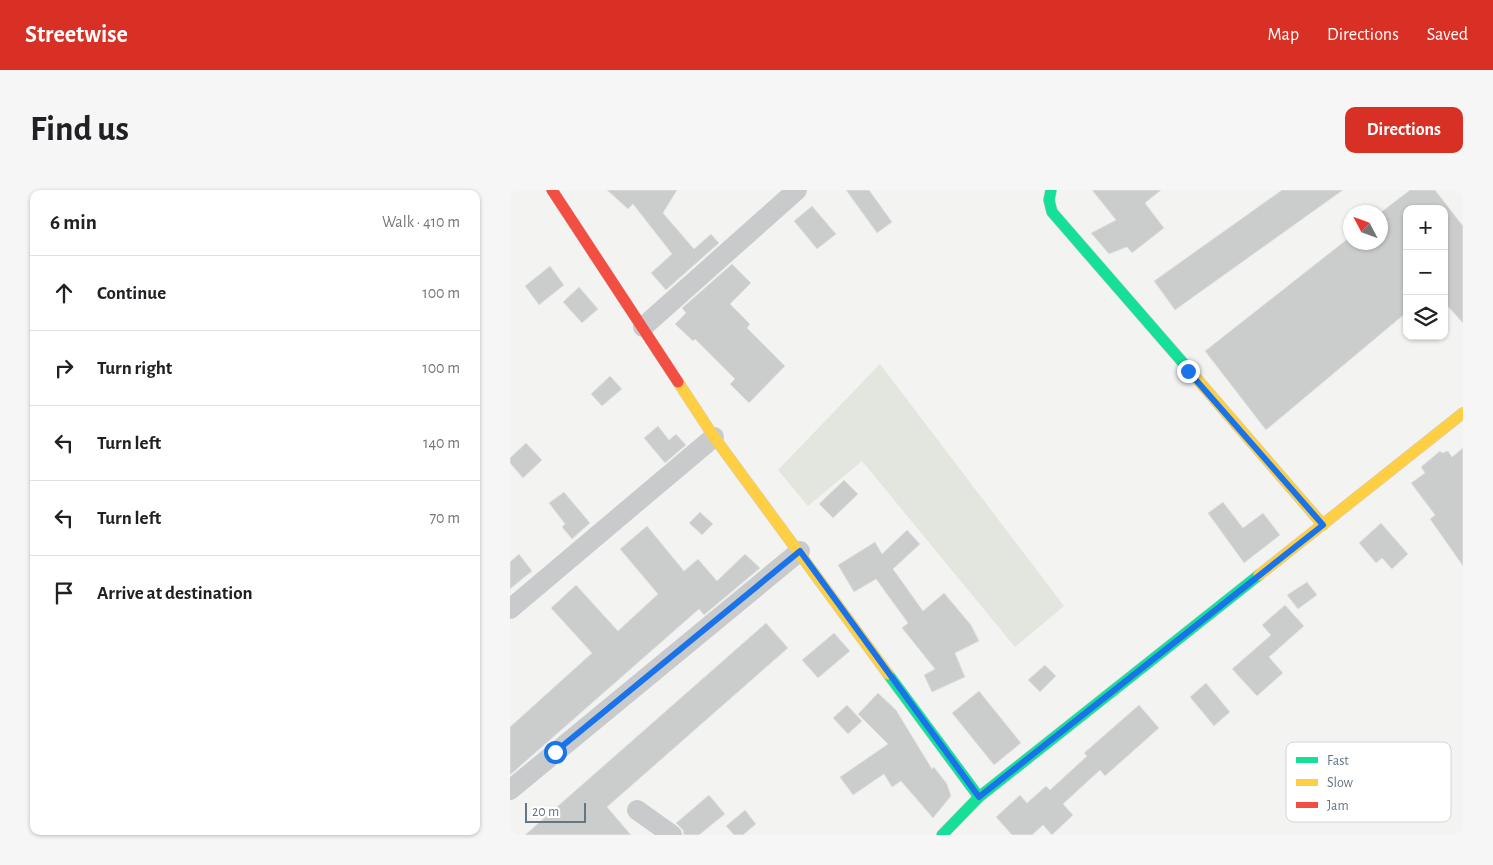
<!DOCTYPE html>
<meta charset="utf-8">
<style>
body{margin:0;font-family:"Alegreya Sans",sans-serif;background:#f6f6f6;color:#202124}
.controls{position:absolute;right:15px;top:15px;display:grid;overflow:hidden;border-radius:10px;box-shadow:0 1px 4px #0004}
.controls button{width:45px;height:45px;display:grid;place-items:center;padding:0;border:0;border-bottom:1px solid #e0e0e0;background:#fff;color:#202124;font:25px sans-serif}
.compass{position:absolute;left:833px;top:15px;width:45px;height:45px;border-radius:50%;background:#fff;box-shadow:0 1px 4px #0004;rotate:311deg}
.scale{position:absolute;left:15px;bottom:12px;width:61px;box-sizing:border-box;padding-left:5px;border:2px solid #637681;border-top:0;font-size:14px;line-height:18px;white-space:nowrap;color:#637681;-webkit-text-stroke:4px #fff;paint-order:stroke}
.stop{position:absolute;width:15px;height:15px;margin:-11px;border:4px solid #1a73e8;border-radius:50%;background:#fff}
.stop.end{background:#1a73e8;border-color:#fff;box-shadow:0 1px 5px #0008}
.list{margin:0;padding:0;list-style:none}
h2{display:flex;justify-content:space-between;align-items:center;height:65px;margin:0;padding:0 20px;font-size:21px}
h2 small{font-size:16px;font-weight:400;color:#757577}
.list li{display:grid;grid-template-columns:32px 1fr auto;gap:15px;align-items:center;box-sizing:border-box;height:75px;padding:0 20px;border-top:1px solid #e0e0e0}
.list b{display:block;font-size:19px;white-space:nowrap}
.list em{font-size:16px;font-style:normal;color:#757577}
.icon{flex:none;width:28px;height:28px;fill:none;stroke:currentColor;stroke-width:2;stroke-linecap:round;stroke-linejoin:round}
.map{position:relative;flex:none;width:953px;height:645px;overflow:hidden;border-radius:10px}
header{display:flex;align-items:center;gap:30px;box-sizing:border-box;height:70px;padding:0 25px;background:#d93025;color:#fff}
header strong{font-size:24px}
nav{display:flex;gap:28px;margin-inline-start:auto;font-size:18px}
.intro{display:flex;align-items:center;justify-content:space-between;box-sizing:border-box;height:120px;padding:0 30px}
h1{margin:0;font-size:35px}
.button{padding:12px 22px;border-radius:10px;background:#d93025;color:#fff;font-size:18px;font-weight:700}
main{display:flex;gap:30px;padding:0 30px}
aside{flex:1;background:#fff;border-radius:10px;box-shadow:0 1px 4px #0004}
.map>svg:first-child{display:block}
.green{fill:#e2e6df}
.building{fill:#cbcccc;stroke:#e2e2e1}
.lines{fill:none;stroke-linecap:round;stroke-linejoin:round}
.fast-casing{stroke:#d0d1d2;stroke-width:12}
.slow-casing{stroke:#d0d1d2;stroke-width:12}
.jam-casing{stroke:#d0d1d2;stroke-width:12}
.street{stroke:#c8cacb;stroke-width:20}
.fast{stroke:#16e098;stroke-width:11}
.slow{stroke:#ffcf43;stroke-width:11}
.jam{stroke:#f24e42;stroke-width:11}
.route{stroke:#1a73e8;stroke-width:6}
.key{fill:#fff;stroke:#d0d6d9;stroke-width:1}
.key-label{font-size:14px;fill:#637681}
</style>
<header>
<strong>Streetwise</strong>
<nav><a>Map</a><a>Directions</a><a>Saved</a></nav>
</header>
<div class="intro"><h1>Find us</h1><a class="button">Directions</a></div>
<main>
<aside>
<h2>6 min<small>Walk · 410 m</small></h2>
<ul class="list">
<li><svg class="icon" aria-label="ahead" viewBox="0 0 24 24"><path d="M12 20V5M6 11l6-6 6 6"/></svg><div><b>Continue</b></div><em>100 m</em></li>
<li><svg class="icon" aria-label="right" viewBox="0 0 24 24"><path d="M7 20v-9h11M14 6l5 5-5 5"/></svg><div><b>Turn right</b></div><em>100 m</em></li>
<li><svg class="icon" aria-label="left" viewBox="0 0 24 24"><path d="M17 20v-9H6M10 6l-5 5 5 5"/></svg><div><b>Turn left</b></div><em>140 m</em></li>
<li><svg class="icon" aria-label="left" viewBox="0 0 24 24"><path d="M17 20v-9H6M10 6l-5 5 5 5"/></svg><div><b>Turn left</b></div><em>70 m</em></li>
<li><svg class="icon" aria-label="arrive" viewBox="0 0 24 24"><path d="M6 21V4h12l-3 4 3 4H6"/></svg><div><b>Arrive at destination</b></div></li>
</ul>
</aside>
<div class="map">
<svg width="953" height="645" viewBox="0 0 953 645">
<rect width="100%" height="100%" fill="#f3f3f1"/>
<!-- green -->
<path class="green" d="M370,174l184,242 -49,41 -153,-186 -54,45 -30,-36z"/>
<!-- building -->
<g class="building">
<path d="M97,0h70l-14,23 31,36 17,-15 8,9 -53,47 -15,-17 21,-19 -39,-50 -5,5z"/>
<path d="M336,0h23l23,32 -15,11z"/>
<path d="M582,0h69l-16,13 19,25 -32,25 -5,-6 -18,7 -18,-21 25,-13z"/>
<path d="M772,0h61l-168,120 -21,-29z"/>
<path d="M900,0h25l28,36v97l-19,-21v-93h-37v103l-141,118 -61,-79 145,-114v5h30v-29z"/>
<path d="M302,16l24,28 -19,15 -23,-28z"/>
<path d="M222,74l19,19 -21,21 20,20 -3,4 38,38 -36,37 -19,-19 5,-5 -40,-40 -2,2 -18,-17 11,-11 -4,-5z"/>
<path d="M40,76l14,19 -25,20 -14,-19z"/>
<path d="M69,97l19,22 -16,14 -19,-21z"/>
<path d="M100,186l12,13 -20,17 -11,-12z"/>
<path d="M148,236l11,14 7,-6 10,11 -21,18 -21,-25z"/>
<path d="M16,253l16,17 -19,18 -13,-15v-5z"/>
<path d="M953,258v118l-33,-47 5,-4 -24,-32 14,-10 -4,-6 19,-16 2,2 6,-2 4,6z"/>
<path d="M334,290l14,14 -25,24 -14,-14z"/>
<path d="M54,302l26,31 -18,16 -10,-12 3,-3 -16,-21z"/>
<path d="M713,312l20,26 20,-15 17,22 -36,28 -36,-50z"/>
<path d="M190,322l13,12 -11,11 -13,-12z"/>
<path d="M871,333l27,31 -16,15 -10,-11 -6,5 -17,-20z"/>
<path d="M137,336l37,45 14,-12 19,22 28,-27 15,14 -56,47 -5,-6 -189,166v-48l82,-74 -41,-45 25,-23 42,46 40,-37 -38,-45z"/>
<path d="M397,340l13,14 -27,25 30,42 21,-18 27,32 8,16 -24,12 10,24 -33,15 -8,-17 11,-6 -33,-41 6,-5 -32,-44 -22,13 -16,-27 37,-23 7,12z"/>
<path d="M9,364l13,17 -22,18v-27z"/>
<path d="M797,392l10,13 -19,14 -11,-14z"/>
<path d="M775,415l19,21 -35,31 14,16 -26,23 -25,-27 39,-34 -9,-10z"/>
<path d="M256,433l22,25 -181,159 24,28h-106z"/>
<path d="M324,443l16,18 -32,27 -16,-18z"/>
<path d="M535,475l11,11 -16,16 -12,-12z"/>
<path d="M696,493l24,29 -16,14 -24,-29z"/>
<path d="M469,501l42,52 -27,22 -42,-52z"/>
<path d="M368,503l18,17 36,59 2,-2 13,17 4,12 -18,22 -32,-37 -9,6 -8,-13 -31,21 -13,-18 48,-33 -30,-30z"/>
<path d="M337,515l15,16 -14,13 -15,-16z"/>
<path d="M629,515l20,23 -54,48 -5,-6 -37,34 10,11 -21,20 -9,-10 -11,10h-20l-16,-18 24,-22 7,8 19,-17 4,4 37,-34 -3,-3z"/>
<path d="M199,605l16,19 -26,21h-15l-1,-5 -7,-7z"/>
<path d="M235,620l11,14 -13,11h-9l-8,-9z"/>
</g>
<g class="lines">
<defs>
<g id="fast">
<path d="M541,0l-2,10 3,12 139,160"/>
<path d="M378,484l91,123"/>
<path d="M432,645l37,-38 280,-222"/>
</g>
<g id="slow">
<path d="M681,182l132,153"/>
<path d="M168,192l36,55 174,237"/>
<path d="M749,385l204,-162"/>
</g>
<path id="jam" d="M42,0l126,192"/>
</defs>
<!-- fast casing -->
<use href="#fast" class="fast-casing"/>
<!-- slow casing -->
<use href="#slow" class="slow-casing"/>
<!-- jam casing -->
<use href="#jam" class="jam-casing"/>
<!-- street -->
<g class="street">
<path d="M133,137l154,-137"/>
<path d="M0,419l204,-172"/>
<path d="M0,600l290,-239"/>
<path d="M127,620l35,25"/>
</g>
<!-- fast -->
<use href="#fast" class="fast"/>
<!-- slow -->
<use href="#slow" class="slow"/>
<!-- jam -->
<use href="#jam" class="jam"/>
</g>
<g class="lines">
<!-- route -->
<path class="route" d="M45,562l245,-201 179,246 344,-272 -135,-154"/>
</g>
<!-- legend -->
<rect x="776" y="552" width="165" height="80" rx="8" class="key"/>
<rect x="786" y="567" width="22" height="6" fill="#16e098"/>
<rect x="786" y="589" width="22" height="7" fill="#ffcf43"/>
<rect x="786" y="612" width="22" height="6" fill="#f24e42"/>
<g class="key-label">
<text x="817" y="575">Fast</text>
<text x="817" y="597">Slow</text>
<text x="817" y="620">Jam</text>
</g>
</svg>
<div class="controls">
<button>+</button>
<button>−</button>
<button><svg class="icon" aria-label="layers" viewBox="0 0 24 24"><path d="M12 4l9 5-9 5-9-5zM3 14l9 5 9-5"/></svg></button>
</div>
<svg class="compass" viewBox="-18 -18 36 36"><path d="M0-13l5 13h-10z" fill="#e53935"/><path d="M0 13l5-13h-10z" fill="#757577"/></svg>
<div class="scale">20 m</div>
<div class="stop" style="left:45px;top:562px"></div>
<div class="stop end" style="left:678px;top:181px"></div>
</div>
</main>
